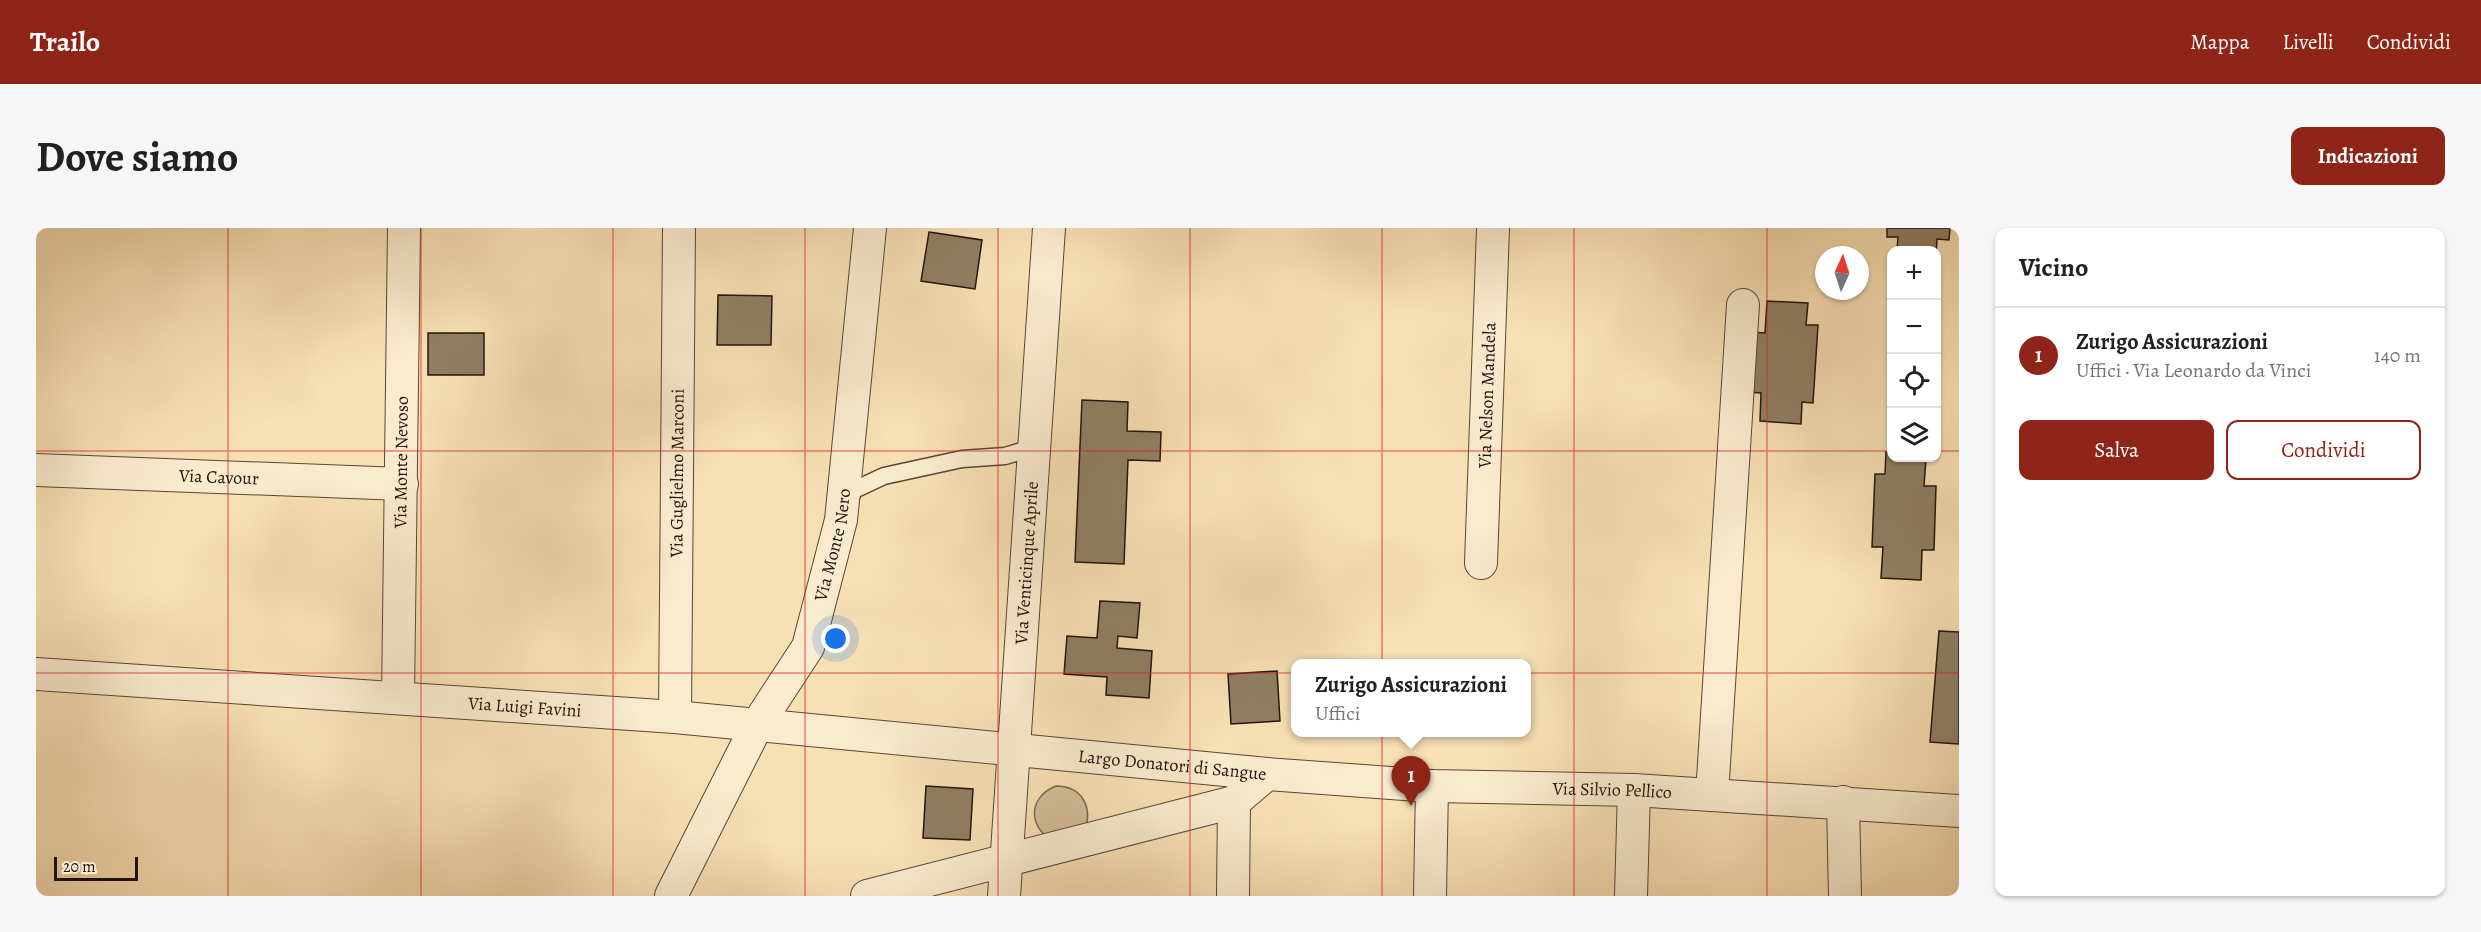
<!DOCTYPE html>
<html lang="it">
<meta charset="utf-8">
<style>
body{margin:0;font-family:Alegreya,serif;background:#f6f6f6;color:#202124}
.controls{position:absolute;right:18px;top:18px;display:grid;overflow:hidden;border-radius:12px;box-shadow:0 2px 4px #0004}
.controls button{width:54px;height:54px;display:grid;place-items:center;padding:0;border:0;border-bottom:2px solid #e0e0e0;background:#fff;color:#202124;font:30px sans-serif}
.compass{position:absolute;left:1779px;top:18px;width:54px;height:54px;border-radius:50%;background:#fff;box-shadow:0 2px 4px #0004;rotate:3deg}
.scale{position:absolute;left:18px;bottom:15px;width:84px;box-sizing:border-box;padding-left:6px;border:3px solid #21140c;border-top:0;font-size:16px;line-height:21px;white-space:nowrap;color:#21140c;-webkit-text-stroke:4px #faebcf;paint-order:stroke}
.you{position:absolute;left:800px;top:411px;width:21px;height:21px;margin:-15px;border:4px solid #fff;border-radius:50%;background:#1a73e8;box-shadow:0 0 0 9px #1a73e833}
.badge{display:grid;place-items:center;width:39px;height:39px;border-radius:50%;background:#8f2418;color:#fff;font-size:20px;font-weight:700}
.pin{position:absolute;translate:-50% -50px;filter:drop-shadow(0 2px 3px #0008)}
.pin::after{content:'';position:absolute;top:32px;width:21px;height:18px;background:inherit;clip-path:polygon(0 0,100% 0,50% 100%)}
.popup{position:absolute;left:1255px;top:431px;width:240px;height:78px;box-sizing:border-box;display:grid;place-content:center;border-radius:12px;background:#fff;filter:drop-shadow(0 2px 4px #0005);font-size:20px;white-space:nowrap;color:#757577}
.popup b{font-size:22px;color:#202124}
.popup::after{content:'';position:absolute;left:50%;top:100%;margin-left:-12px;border:12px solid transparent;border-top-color:#fff}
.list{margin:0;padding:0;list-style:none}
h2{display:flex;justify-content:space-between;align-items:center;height:78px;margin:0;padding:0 24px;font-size:26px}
h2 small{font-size:20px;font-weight:400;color:#757577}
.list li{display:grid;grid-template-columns:39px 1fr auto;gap:18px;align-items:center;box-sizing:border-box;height:96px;padding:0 24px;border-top:2px solid #e0e0e0}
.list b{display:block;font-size:22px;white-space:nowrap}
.list p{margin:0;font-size:20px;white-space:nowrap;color:#757577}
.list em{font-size:20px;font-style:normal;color:#757577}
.actions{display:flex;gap:12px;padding:18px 24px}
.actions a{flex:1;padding:14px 0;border:2px solid #8f2418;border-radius:12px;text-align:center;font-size:21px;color:#8f2418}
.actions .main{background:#8f2418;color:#fff}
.icon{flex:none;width:33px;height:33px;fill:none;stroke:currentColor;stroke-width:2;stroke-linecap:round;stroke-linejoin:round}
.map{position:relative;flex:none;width:1923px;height:668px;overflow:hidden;border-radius:12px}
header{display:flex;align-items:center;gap:36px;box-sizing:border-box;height:84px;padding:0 30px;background:#8f2418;color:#fff}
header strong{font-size:28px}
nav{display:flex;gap:33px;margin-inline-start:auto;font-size:21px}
.intro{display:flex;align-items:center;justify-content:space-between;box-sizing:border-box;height:144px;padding:0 36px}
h1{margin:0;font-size:42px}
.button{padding:15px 27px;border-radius:12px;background:#8f2418;color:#fff;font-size:21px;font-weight:700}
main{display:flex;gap:36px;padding:0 36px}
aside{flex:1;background:#fff;border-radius:12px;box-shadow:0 2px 4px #0004}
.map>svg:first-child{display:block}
.green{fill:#d3bd98;stroke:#7a6852;stroke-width:1.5}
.building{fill:#917e64;stroke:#21140c;stroke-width:1.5}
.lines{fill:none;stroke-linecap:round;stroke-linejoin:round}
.service-casing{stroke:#574736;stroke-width:19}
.minor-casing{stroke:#574736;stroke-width:34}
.service{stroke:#faebcf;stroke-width:16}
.minor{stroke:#faebcf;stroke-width:32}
.grid{fill:none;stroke:#d62828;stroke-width:1.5;stroke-opacity:0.55}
.labels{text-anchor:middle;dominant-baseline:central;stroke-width:6;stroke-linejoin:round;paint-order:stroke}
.street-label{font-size:18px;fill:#21140c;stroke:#faebcf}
</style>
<header>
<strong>Trailo</strong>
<nav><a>Mappa</a><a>Livelli</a><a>Condividi</a></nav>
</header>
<div class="intro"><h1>Dove siamo</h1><a class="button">Indicazioni</a></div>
<main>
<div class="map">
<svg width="1923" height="668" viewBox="0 0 1923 668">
<rect width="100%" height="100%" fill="#f8e0b5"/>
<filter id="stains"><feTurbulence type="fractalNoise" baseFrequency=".00333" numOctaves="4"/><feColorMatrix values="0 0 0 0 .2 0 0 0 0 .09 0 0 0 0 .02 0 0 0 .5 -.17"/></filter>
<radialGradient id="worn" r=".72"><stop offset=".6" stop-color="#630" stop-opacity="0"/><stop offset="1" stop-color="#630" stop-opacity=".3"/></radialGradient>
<!-- green -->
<path class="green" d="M1020,558c24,0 36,18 30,41l-36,12c-23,-15 -20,-43 6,-53z"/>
<!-- building -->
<g class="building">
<path d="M1851,0h63l-1,12 -12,-1 -1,18v-7h-39l1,-13h-11z"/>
<path d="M893,4l53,8 -7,49 -54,-8z"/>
<path d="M682,67l54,1 -1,49h-54z"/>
<path d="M1731,73l41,2 -2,22h12l-5,78 -11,-1 -1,22 -41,-3 1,-28 -14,-1 3,-60 15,1z"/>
<rect x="392" y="105" width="56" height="42"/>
<path d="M1046,172l46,2 -1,29 34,1 -1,29 -32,-1 -4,104 -49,-2z"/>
<path d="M1850,224h6v6h34l-2,28h12l-2,64h-12l-1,30 -40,-2 2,-31h-11l3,-73h10z"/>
<path d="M1064,373l40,2 -3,35 -19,-2 -1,12 35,3 -3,47 -43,-3 1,-18 -43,-3 3,-38 30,2z"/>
<path d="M1903,403l20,1v112l-29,-2z"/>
<path d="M1241,443l3,50 -49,3 -3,-50z"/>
<path d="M890,558l47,3 -3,51 -47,-2z"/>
</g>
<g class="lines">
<defs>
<path id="service" d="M812,275l6,-13 30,-14 78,-17 43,-3 30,-9"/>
<g id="minor">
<path id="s1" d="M0,242l366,14"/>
<path id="s2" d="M1445,335l12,-335"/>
<path id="s3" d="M0,446l639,43 592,57 165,12 202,4 325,21"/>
<path id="s4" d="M362,470l6,-470"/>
<path id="s5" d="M639,489l4,-489"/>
<path d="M1676,567l31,-490"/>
<path d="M1807,574l2,94"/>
<path id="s6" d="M635,668l86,-171 51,-78 33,-127 29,-292"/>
<path d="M831,668l367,-94 33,-28"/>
<path id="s7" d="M968,668l45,-668"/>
<path d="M1197,668l1,-94"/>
<path d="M1394,668l2,-110"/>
<path d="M1595,668l3,-106"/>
</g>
</defs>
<!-- service casing -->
<use href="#service" class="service-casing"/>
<!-- minor casing -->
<use href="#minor" class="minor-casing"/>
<!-- service -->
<use href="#service" class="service"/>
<!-- minor -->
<use href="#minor" class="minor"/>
</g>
<!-- grid -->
<path class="grid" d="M192,0v668M385,0v668M577,0v668M769,0v668M962,0v668M1154,0v668M1346,0v668M1538,0v668M1731,0v668M0,223h1856M1900,223h23M0,445h1923"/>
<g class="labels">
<!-- street labels -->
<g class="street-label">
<text stroke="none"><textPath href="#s2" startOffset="168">Via Nelson Mandela</textPath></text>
<text stroke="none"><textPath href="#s4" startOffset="236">Via Monte Nevoso</textPath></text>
<text stroke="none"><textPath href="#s5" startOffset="244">Via Guglielmo Marconi</textPath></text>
<text stroke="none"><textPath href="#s1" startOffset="183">Via Cavour</textPath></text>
<text stroke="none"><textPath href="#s6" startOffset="390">Via Monte Nero</textPath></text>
<text stroke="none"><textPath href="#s7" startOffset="334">Via Venticinque Aprile</textPath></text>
<text stroke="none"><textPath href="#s3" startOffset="490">Via Luigi Favini</textPath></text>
<text stroke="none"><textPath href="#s3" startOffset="1140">Largo Donatori di Sangue</textPath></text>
<text stroke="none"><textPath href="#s3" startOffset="1581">Via Silvio Pellico</textPath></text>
</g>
</g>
<rect width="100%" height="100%" filter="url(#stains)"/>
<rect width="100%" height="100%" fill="url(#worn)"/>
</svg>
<div class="controls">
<button>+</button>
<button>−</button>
<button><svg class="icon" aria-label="locate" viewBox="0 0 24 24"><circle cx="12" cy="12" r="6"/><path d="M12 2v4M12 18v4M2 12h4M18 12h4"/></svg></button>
<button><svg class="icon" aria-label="layers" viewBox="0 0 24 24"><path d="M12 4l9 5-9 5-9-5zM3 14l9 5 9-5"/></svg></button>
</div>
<svg class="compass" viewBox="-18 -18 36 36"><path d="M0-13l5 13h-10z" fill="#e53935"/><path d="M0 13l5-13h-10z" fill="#757577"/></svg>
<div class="scale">20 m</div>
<div class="you"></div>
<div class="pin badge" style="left:1375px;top:578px">1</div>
<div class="popup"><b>Zurigo Assicurazioni</b>Uffici</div>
</div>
<aside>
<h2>Vicino<small></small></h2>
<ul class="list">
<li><span class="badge">1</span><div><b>Zurigo Assicurazioni</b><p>Uffici · Via Leonardo da Vinci</p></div><em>140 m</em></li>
</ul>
<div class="actions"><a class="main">Salva</a><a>Condividi</a></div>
</aside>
</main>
